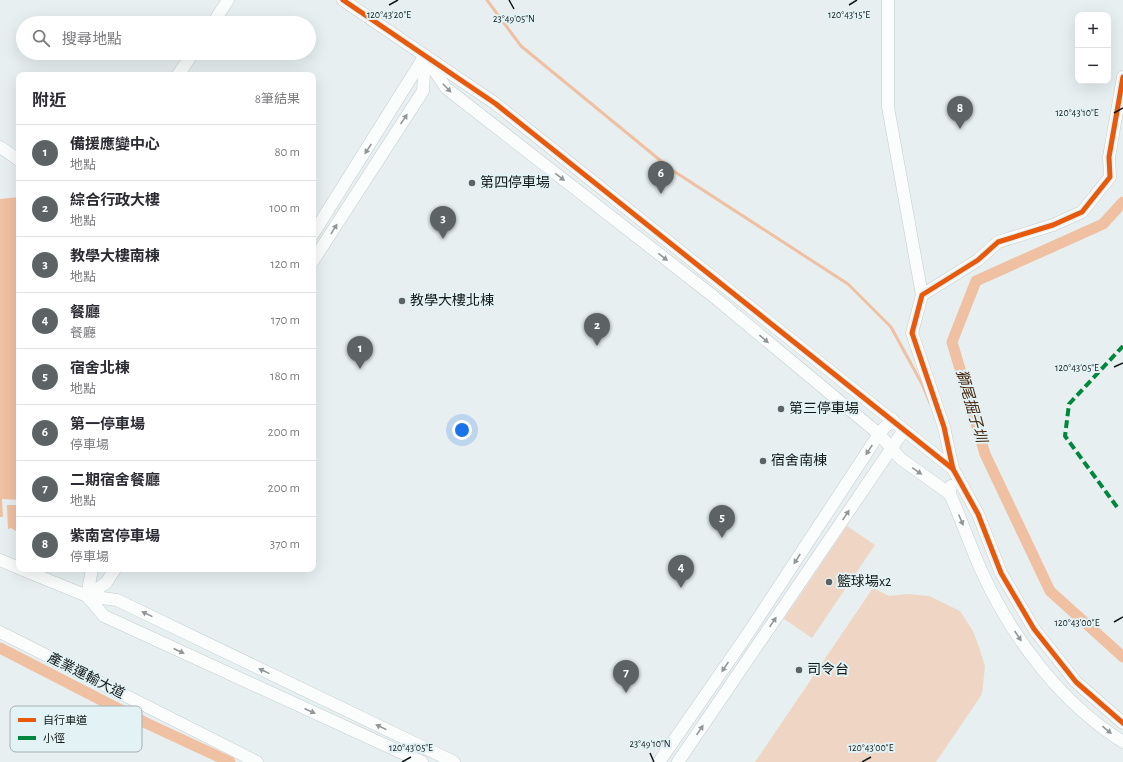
<!DOCTYPE html>
<html lang="zh-TW">
<meta charset="utf-8">
<style>
body{margin:0;font-family:"Alegreya Sans","Noto Sans TC",sans-serif;background:#f2f2f3;color:#2b2b33}
.controls{position:absolute;right:12px;top:12px;display:grid;overflow:hidden;border-radius:8px;box-shadow:0 4px 16px #0002}
.controls button{width:36px;height:36px;display:grid;place-items:center;padding:0;border:0;border-bottom:1px solid #e1e1e2;background:#fff;color:#2b2b33;font:20px sans-serif}
.you{position:absolute;left:462px;top:430px;width:14px;height:14px;margin:-10px;border:3px solid #fff;border-radius:50%;background:#1a73e8;box-shadow:0 0 0 6px #1a73e833}
.badge{display:grid;place-items:center;width:26px;height:26px;border-radius:50%;background:#5d6364;color:#fff;font-size:13px;font-weight:700}
.pin{position:absolute;translate:-50% -33px;filter:drop-shadow(0 1px 2px #0008)}
.pin::after{content:'';position:absolute;top:21px;width:14px;height:12px;background:inherit;clip-path:polygon(0 0,100% 0,50% 100%)}
.list{margin:0;padding:0;list-style:none}
h2{display:flex;justify-content:space-between;align-items:center;height:52px;margin:0;padding:0 16px;font-size:17px}
h2 small{font-size:13px;font-weight:400;color:#7c7c81}
.list li{display:grid;grid-template-columns:26px 1fr auto;gap:12px;align-items:center;box-sizing:border-box;height:56px;padding:0 16px;border-top:1px solid #e1e1e2}
.list b{display:block;font-size:15px;white-space:nowrap}
.list p{margin:0;font-size:13px;white-space:nowrap;color:#7c7c81}
.list em{font-size:13px;font-style:normal;color:#7c7c81}
.icon{flex:none;width:22px;height:22px;fill:none;stroke:currentColor;stroke-width:2;stroke-linecap:round;stroke-linejoin:round}
.map{position:relative;flex:none;width:1123px;height:762px;overflow:hidden}
.search{position:absolute;background:#fff;box-shadow:0 4px 16px #0002;left:16px;top:16px;width:300px;height:44px;display:flex;align-items:center;gap:10px;box-sizing:border-box;padding:0 14px;border-radius:22px;color:#7c7c81;font-size:15px}
.panel{position:absolute;background:#fff;box-shadow:0 4px 16px #0002;left:16px;top:72px;width:300px;height:500px;border-radius:8px}
.map>svg:first-child{display:block}
.green{fill:#efd5c4}
.water{fill:#f0c0a2}
.lines{fill:none;stroke-linecap:round;stroke-linejoin:round}
.stream{stroke:#f0c0a2;stroke-width:3}
.canal{stroke:#f0c0a2;stroke-width:11}
.minor-casing{stroke:#c6cccd;stroke-width:13}
.minor{stroke:#fbfdfd;stroke-width:12}
.quiet{stroke:#00873e;stroke-width:4;stroke-dasharray:8 4;stroke-linecap:butt}
.cycleway-casing{stroke:#e3f2f4;stroke-width:8}
.cycleway{stroke:#e8590c;stroke-width:5}
.oneway{fill:#929696}
.ticks{fill:none;stroke:#121818;stroke-width:1.5}
.poi-dot{fill:#5d6364;stroke:#e3f2f4;stroke-width:1.5}
.labels{text-anchor:middle;dominant-baseline:central;stroke-width:4;stroke-linejoin:round;paint-order:stroke}
.poi-label{font-size:14px;fill:#121818;stroke:#e3f2f4;text-anchor:start}
.street-label{font-size:14px;fill:#121818;stroke:#e3f2f4}
.water-label{font-size:15px;font-style:italic;fill:#47250d;stroke:#e3f2f4}
.key{fill:#e3f2f4;stroke:#a4b1b2;stroke-width:1}
.key-label{font-size:11px;fill:#121818}
.ticks-label{font-size:10px;text-anchor:middle;fill:#121818;stroke:#e3f2f4;stroke-width:4;stroke-linejoin:round;paint-order:stroke}
</style>
<div class="map">
<svg width="1123" height="762" viewBox="0 0 1123 762">
<rect width="100%" height="100%" fill="#e7eff0"/>
<!-- green -->
<g class="green">
<path d="M847,526l28,19 -63,93 -28,-19z"/>
<path d="M873,588l16,8 18,-2 22,2 31,15 13,20 6,16 6,19 -3,28 -46,68h-181z"/>
</g>
<!-- water -->
<g class="water">
<path d="M19,197v303l-17,-1 1,18h-3v-318z"/>
<path d="M7,505h12v28l-8,-5 -3,1z"/>
</g>
<g class="lines">
<!-- stream -->
<path class="stream" d="M487,0l34,46 151,124 176,114 43,43 31,57 8,19"/>
<!-- canal -->
<g class="canal">
<path d="M1123,202l-20,22 -127,57 -24,61 33,112 65,137 73,66"/>
<path d="M0,648l146,75 84,39"/>
</g>
<defs>
<g id="minor">
<path d="M343,0l153,104 457,365"/>
<path d="M888,0v107l34,188"/>
<path d="M213,23l15,-23"/>
<path d="M428,61l18,27 267,208 166,138 22,25 49,35"/>
<path d="M178,75l15,-22"/>
<path d="M1123,77l-14,80 1,20 -28,35 -29,13 -55,17 -20,18 -56,35 -10,38 32,94 9,42 25,45 23,59 33,56 42,53 47,41"/>
<path d="M0,147l19,13"/>
<path d="M313,234l111,-177"/>
<path d="M313,261l110,-170 2,-35"/>
<path d="M951,486l-1,8c11,25 20,51 31,76 31,68 79,132 142,172"/>
<path d="M0,560l19,8"/>
<path d="M21,569l66,27 30,4 337,162"/>
<path d="M87,596l17,20 318,146"/>
<path d="M87,596l19,-13 9,-14"/>
<path d="M87,596l5,-27"/>
<path d="M0,632l257,130"/>
<path d="M659,762l88,-127 132,-201 13,-15"/>
<path d="M678,762l226,-332"/>
</g>
</defs>
<!-- minor casing -->
<use href="#minor" class="minor-casing"/>
<!-- minor -->
<use href="#minor" class="minor"/>
<!-- quiet -->
<path class="quiet" d="M1117,507l-52,-71 4,-32 54,-58"/>
<defs>
<g id="cycleway">
<path d="M343,0l153,104 457,365"/>
<path d="M1123,77l-14,80 1,20 -28,35 -29,13 -55,17 -20,18 -56,35 -10,38 32,94 9,42 25,45 23,59 33,56 42,53 47,41"/>
</g>
</defs>
<!-- cycleway casing -->
<use href="#cycleway" class="cycleway-casing"/>
<!-- cycleway -->
<use href="#cycleway" class="cycleway"/>
</g>
<!-- one-way arrows -->
<defs><path id="oneway-solid" d="M-6-.8H1V-3.2L6.5 0L1 3.2V.8H-6Z"/></defs>
<g class="oneway">
<use href="#oneway-solid" transform="translate(447 88) rotate(46)"/>
<use href="#oneway-solid" transform="translate(404 119) rotate(-56)"/>
<use href="#oneway-solid" transform="translate(368 149) rotate(123)"/>
<use href="#oneway-solid" transform="translate(560 177) rotate(38)"/>
<use href="#oneway-solid" transform="translate(334 229) rotate(-58)"/>
<use href="#oneway-solid" transform="translate(663 257) rotate(38)"/>
<use href="#oneway-solid" transform="translate(764 339) rotate(40)"/>
<use href="#oneway-solid" transform="translate(869 450) rotate(123)"/>
<use href="#oneway-solid" transform="translate(917 471) rotate(35)"/>
<use href="#oneway-solid" transform="translate(846 515) rotate(-56)"/>
<use href="#oneway-solid" transform="translate(961 520) rotate(67)"/>
<use href="#oneway-solid" transform="translate(797 559) rotate(123)"/>
<use href="#oneway-solid" transform="translate(147 614) rotate(-154)"/>
<use href="#oneway-solid" transform="translate(773 622) rotate(-56)"/>
<use href="#oneway-solid" transform="translate(1018 636) rotate(56)"/>
<use href="#oneway-solid" transform="translate(179 651) rotate(25)"/>
<use href="#oneway-solid" transform="translate(725 667) rotate(124)"/>
<use href="#oneway-solid" transform="translate(264 671) rotate(-154)"/>
<use href="#oneway-solid" transform="translate(310 711) rotate(24)"/>
<use href="#oneway-solid" transform="translate(381 727) rotate(-154)"/>
<use href="#oneway-solid" transform="translate(700 730) rotate(-56)"/>
<use href="#oneway-solid" transform="translate(1107 730) rotate(39)"/>
</g>
<!-- ticks -->
<path class="ticks" d="M509,0l5,9M389,5l9,-5M849,5l8,-5M1114,113l9,-5M1114,367l9,-4M1114,622l9,-5M650,753l4,9M402,762l9,-5M862,762l9,-5"/>
<!-- markers -->
<g class="poi-dot">
<circle cx="472" cy="183" r="4"/>
<circle cx="402" cy="301" r="4"/>
<circle cx="781" cy="409" r="4"/>
<circle cx="763" cy="461" r="4"/>
<circle cx="829" cy="582" r="4"/>
<circle cx="799" cy="670" r="4"/>
</g>
<g class="labels">
<!-- poi labels -->
<g class="poi-label">
<text x="480" y="183">第四停車場</text>
<text x="410" y="301">教學大樓北棟</text>
<text x="789" y="409">第三停車場</text>
<text x="771" y="461">宿舍南棟</text>
<text x="837" y="582">籃球場x2</text>
<text x="807" y="670">司令台</text>
</g>
<!-- street labels -->
<g class="street-label">
<text transform="translate(86 676) rotate(27)">產業運輸大道</text>
</g>
<!-- water labels -->
<g class="water-label">
<text transform="translate(971 406) rotate(74)">獅尾掘子圳</text>
</g>
</g>
<!-- legend -->
<rect x="10" y="706" width="132" height="46" rx="6" class="key"/>
<rect x="18" y="718" width="18" height="4" fill="#e8590c"/>
<rect x="18" y="736" width="18" height="4" fill="#00873e"/>
<g class="key-label">
<text x="43" y="724">自行車道</text>
<text x="43" y="742">小徑</text>
</g>
<g class="ticks-label">
<text x="389" y="18">120°43'20"E</text>
<text x="849" y="18">120°43'15"E</text>
<text x="514" y="22">23°49'05"N</text>
<text x="1077" y="116">120°43'10"E</text>
<text x="1077" y="371">120°43'05"E</text>
<text x="1077" y="626">120°43'00"E</text>
<text x="650" y="747">23°49'10"N</text>
<text x="411" y="751">120°43'05"E</text>
<text x="871" y="751">120°43'00"E</text>
</g>
</svg>
<div class="controls">
<button>+</button>
<button>−</button>
</div>
<div class="you"></div>
<div class="pin badge" style="left:360px;top:369px">1</div>
<div class="pin badge" style="left:597px;top:346px">2</div>
<div class="pin badge" style="left:443px;top:239px">3</div>
<div class="pin badge" style="left:681px;top:588px">4</div>
<div class="pin badge" style="left:722px;top:538px">5</div>
<div class="pin badge" style="left:661px;top:194px">6</div>
<div class="pin badge" style="left:626px;top:693px">7</div>
<div class="pin badge" style="left:960px;top:129px">8</div>
<div class="search"><svg class="icon" aria-label="search" viewBox="0 0 24 24"><circle cx="10" cy="10" r="6"/><path d="M15 15l6 6"/></svg>搜尋地點</div>
<section class="panel">
<h2>附近<small>8筆結果</small></h2>
<ul class="list">
<li><span class="badge">1</span><div><b>備援應變中心</b><p>地點</p></div><em>80 m</em></li>
<li><span class="badge">2</span><div><b>綜合行政大樓</b><p>地點</p></div><em>100 m</em></li>
<li><span class="badge">3</span><div><b>教學大樓南棟</b><p>地點</p></div><em>120 m</em></li>
<li><span class="badge">4</span><div><b>餐廳</b><p>餐廳</p></div><em>170 m</em></li>
<li><span class="badge">5</span><div><b>宿舍北棟</b><p>地點</p></div><em>180 m</em></li>
<li><span class="badge">6</span><div><b>第一停車場</b><p>停車場</p></div><em>200 m</em></li>
<li><span class="badge">7</span><div><b>二期宿舍餐廳</b><p>地點</p></div><em>200 m</em></li>
<li><span class="badge">8</span><div><b>紫南宮停車場</b><p>停車場</p></div><em>370 m</em></li>
</ul>
</section>
</div>
